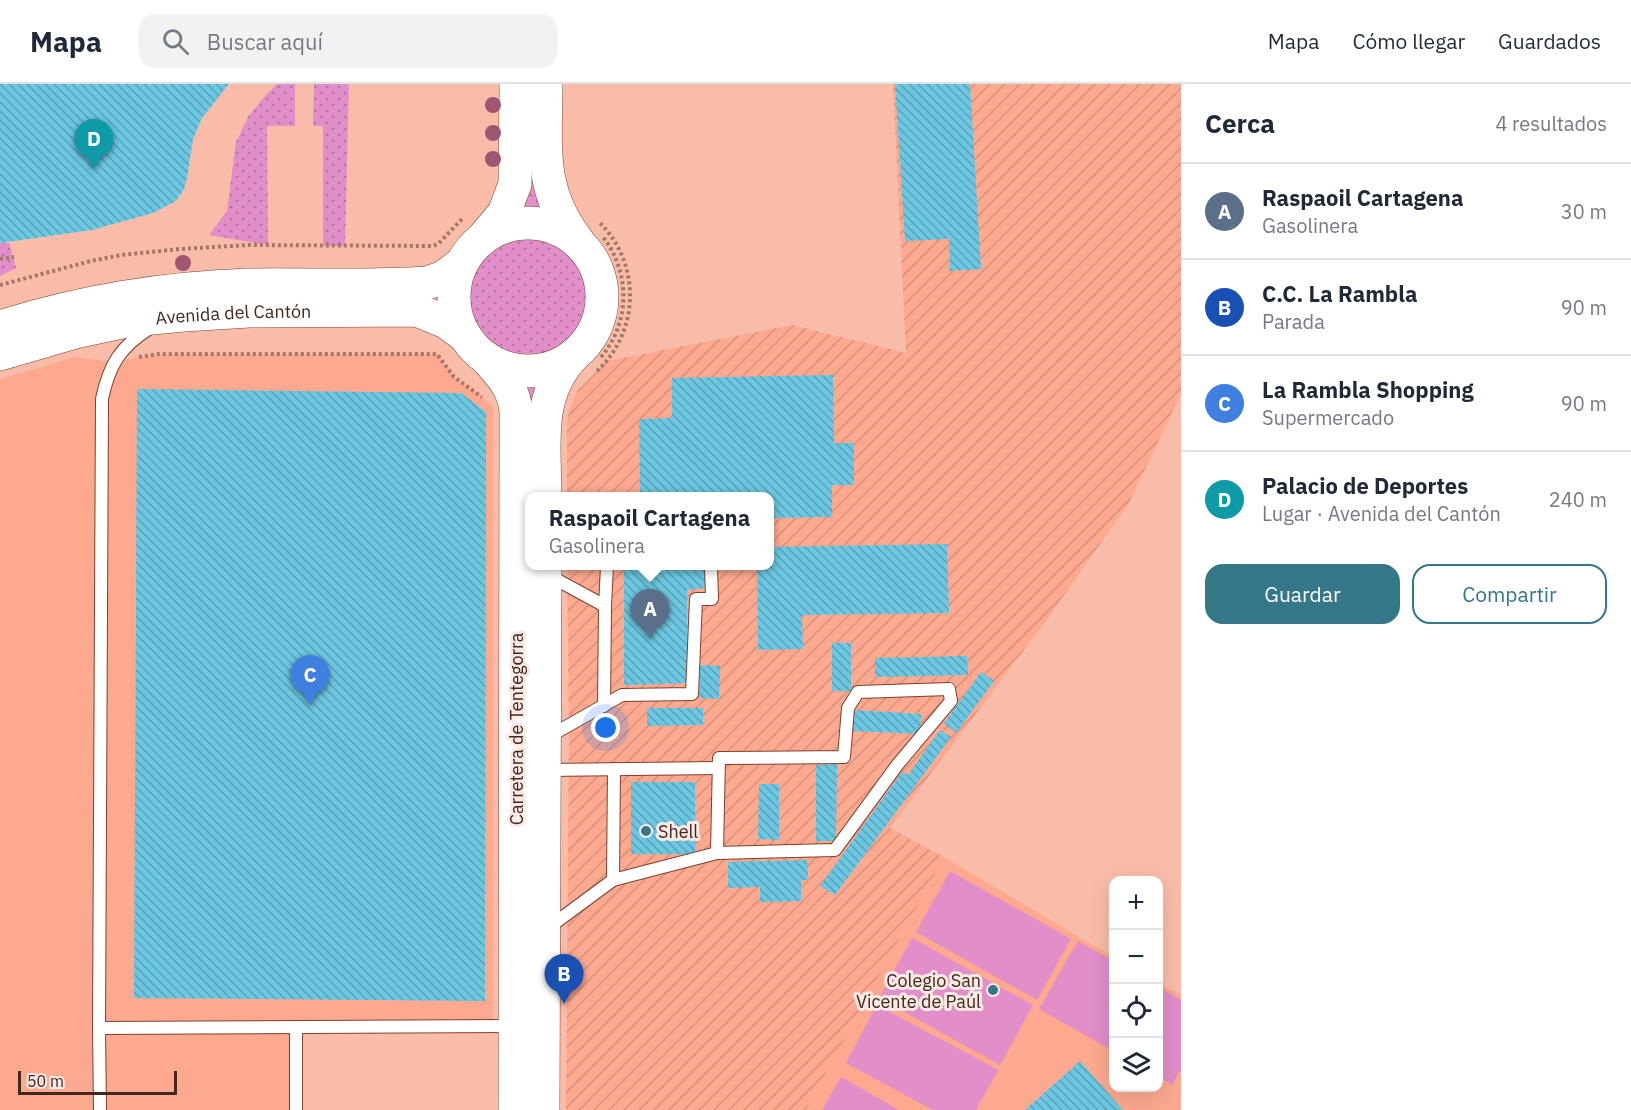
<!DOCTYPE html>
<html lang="es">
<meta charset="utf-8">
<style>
body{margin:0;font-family:"IBM Plex Sans",sans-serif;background:#f2f2f3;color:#1f2937}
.controls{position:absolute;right:18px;bottom:18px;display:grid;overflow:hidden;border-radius:12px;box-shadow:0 6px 24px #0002}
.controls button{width:54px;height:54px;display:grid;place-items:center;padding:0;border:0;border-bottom:2px solid #e0e1e3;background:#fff;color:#1f2937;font:30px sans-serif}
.scale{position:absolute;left:18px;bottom:15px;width:159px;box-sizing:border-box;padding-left:6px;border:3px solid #44271d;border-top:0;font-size:16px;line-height:21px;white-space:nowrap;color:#44271d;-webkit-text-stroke:4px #fae9e4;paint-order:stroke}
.you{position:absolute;left:606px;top:644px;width:21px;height:21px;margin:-15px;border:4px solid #fff;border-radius:50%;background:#1a73e8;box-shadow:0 0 0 9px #1a73e833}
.badge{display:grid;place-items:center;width:39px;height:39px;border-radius:50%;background:#347788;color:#fff;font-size:20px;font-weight:700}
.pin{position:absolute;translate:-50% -50px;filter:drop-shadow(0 2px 3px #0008)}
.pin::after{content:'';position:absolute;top:32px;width:21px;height:18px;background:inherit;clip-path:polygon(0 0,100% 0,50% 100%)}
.popup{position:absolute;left:525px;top:408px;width:249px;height:78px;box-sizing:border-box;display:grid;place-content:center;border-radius:12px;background:#fff;filter:drop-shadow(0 2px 4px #0005);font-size:20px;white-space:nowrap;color:#747a83}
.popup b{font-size:22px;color:#1f2937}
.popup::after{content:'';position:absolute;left:50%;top:100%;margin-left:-12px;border:12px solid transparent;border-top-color:#fff}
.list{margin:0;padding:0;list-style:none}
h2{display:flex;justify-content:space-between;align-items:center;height:78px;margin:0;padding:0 24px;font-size:26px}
h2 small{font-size:20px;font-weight:400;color:#747a83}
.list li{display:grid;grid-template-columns:39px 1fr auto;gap:18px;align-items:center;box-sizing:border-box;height:96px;padding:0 24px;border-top:2px solid #e0e1e3}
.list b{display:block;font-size:22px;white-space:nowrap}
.list p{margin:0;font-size:20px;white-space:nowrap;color:#747a83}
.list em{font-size:20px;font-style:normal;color:#747a83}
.actions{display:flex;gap:12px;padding:18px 24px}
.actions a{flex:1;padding:14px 0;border:2px solid #347788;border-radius:18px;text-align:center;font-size:21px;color:#347788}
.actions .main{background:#347788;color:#fff}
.icon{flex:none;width:33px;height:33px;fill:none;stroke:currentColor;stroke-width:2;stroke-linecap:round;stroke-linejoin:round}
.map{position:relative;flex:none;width:1181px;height:1026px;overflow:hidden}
header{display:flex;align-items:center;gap:36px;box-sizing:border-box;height:84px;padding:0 30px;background:#fff;border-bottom:2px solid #e0e1e3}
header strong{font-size:28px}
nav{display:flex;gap:33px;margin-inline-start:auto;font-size:21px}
.search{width:420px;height:54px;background:#f2f2f3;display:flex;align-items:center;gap:15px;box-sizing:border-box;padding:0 21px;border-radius:18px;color:#747a83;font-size:22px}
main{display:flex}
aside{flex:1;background:#fff}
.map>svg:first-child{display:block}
.built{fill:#fca98f}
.industrial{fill:url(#industrial-furrows)}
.garden{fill:url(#garden-dots)}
.pitch{fill:#e18ec9}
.building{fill:url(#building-back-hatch)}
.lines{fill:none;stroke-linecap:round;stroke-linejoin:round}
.service-casing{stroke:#803f2b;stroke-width:14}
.secondary-casing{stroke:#803f2b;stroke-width:34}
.primary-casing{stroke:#803f2b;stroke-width:34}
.path{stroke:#a57768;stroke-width:4;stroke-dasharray:3 3;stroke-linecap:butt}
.service{stroke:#fff;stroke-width:12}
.secondary{stroke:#fff;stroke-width:33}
.primary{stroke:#fff;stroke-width:33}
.tree{fill:#a05573}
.poi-dot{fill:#347788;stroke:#fae9e4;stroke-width:2}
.labels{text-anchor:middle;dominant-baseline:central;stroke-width:6;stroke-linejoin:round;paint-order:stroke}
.street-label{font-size:18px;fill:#44271d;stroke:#fae9e4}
.poi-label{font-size:18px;fill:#44271d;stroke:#fae9e4;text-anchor:start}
</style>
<header>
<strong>Mapa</strong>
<div class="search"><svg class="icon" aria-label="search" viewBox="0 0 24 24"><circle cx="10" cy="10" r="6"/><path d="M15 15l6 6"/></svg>Buscar aquí</div>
<nav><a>Mapa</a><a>Cómo llegar</a><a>Guardados</a></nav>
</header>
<main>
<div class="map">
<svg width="1181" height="1026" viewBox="0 0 1181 1026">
<defs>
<pattern id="industrial-furrows" width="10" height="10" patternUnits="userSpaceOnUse" patternTransform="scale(1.5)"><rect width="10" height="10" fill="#fca98f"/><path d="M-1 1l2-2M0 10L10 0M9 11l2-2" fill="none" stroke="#d9917b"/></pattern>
<pattern id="garden-dots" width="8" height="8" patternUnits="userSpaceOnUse" patternTransform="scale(1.5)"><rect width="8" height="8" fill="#e18ec9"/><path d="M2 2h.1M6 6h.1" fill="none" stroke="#b874a3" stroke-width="1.8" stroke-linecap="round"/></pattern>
<pattern id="building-back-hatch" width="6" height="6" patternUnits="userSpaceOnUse" patternTransform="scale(1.5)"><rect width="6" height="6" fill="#6cc8e2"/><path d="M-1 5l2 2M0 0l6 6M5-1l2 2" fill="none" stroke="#5aa2b7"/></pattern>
</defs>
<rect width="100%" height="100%" fill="#f9bca9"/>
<!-- built -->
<g class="built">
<path d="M159,270h278l17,23 29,20 10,11v619l-197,1v82h-296v-731l75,-22 39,5z"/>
<path d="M944,773l169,100 1,131h44l1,-105 22,13v114h-375z"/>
</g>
<!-- industrial -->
<path class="industrial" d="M893,0h288v310l-52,109 -81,115 -158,210 54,29 -138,253h-240l3,-384 -2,-160h203v-70h-203v-74l2,-12 9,-20 29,-29 185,-36 114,28z"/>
<!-- garden -->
<g class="garden">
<path d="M277,0h18v42h-28l1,119 -59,-10 18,-24 9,-69 12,-25 16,-20z"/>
<path d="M314,0h35l-4,162h-22v-120h-10z"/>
<path d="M516,82h30c11,24 22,48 34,72 4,10 11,19 16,29 11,27 5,57 -13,79l-53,150v70l14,204 -28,-359 -61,-101 -1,-21 15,-38z"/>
<path d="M0,159h9l7,25 -16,8z"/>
</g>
<!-- pitch -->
<g class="pitch">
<path d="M950,787l121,68 -34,61 -121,-68z"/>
<path d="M912,854l121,67 -33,60 -121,-67z"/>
<path d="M1078,857l35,20v90l-74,-42z"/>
<path d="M1159,903l22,13v69l-9,16 -13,-8z"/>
<path d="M877,921l121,65 -22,40h-43l-87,-47z"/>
<path d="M841,993l58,33h-77z"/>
</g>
<!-- building -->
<g class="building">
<path d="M0,0h229l-27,34 -9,21 -6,39 -3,11 -8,12 -23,12 -61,17 -92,13z"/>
<path d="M895,0h75l11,185 -31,2 -1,-32 -44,2z"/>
<path d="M833,291l1,68h20v42h-22v32l-62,1v-22h-130l-1,-77 33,-1v-40z"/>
<path d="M137,305l324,4 25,19 -1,589 -351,-3z"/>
<path d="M947,460l2,69 -147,2 1,34 -45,1 -1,-84h13v-19z"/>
<path d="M624,482h55l1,4h25v18l-18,2v93l-63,2z"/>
<rect x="832" y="559" width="19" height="48"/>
<path d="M967,572l1,19 -93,2v-19z"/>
<path d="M700,581l20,1 -1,33 -20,-1z"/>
<path d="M981,588l13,9 -38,52 -12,-10z"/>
<path d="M647,624h56v17l-56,1z"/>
<path d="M853,626l68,4 -1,20 -69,-3z"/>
<path d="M940,646l11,7 -116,158 -15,-9 82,-114 6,3z"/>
<path d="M837,680l-1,77h-20v-76z"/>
<rect x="631" y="698" width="64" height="72"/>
<path d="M759,700h20v56l-21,-1z"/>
<path d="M807,776l1,20h-7v21l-41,1v-15l-32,1v-26z"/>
<path d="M1080,977l43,49h-98z"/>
</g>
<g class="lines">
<defs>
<g id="service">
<path d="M548,491l57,31"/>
<path d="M604,622l1,-100 2,-40"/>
<path d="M548,653l74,-42 70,-1 4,-95h16l-1,-33"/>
<path d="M545,686l173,-2"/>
<path d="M613,796l1,-111"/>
<path d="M548,844l65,-48 104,-27 118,-3 63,-86 53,-63 -2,-12 -91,3 -10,16 -4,49 -125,1 -2,95"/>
<path d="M99,944l416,-2"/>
<path d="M100,1026l-1,-82 3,-629c7,-34 18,-52 48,-71"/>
<path d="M296,1026v-82"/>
</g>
<g id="secondary">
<path d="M0,243c82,-26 162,-39 248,-42 59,-1 119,2 179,-2l17,-6 18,-14"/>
<path id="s1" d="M0,270l79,-23 52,-11 53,-5 65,-4 168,-1 29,12 19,14"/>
</g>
<g id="primary">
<path d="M546,0c0,61 -8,105 31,156"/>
<circle cx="528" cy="213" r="74"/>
<path d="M484,153l20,-24 11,-29 1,-100"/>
<path d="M486,274c15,17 28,30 30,53l-1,699"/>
<path d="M545,412c0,-51 -10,-102 30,-142"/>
<path d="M543,1026l2,-544"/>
</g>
</defs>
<!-- service casing -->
<use href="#service" class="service-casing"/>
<!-- secondary casing -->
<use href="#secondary" class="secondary-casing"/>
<!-- primary casing -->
<use href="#primary" class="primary-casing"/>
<!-- path -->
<g class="path">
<path d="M0,175l14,-2"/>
<path d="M0,201l91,-24 30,-6 59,-6 68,-4 185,1 5,-2 26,-27"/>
<path d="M139,273l20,-3h278l17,23 28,20"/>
<path d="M601,273c29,-34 30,-84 2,-120"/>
<path d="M597,287c43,-40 44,-107 3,-148"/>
</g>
<!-- service -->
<use href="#service" class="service"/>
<!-- secondary -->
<use href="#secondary" class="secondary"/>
<!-- primary -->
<use href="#primary" class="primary"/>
</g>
<!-- trees -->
<g class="tree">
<circle cx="493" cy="21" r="8"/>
<circle cx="493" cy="49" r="8"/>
<circle cx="493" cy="75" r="8"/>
<circle cx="183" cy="179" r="8"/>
</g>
<!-- markers -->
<g class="poi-dot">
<circle cx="646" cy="747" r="6"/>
<circle cx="993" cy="906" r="6"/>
</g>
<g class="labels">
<!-- street labels -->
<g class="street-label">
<text stroke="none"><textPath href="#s1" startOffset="238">Avenida del Cantón</textPath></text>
<text transform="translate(516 645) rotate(-90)">Carretera de Tentegorra</text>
</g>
<!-- poi labels -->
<g class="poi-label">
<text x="658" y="747">Shell</text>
<text x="981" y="896" text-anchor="end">Colegio San<tspan x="981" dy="21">Vicente de Paúl</tspan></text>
</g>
</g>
</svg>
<div class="controls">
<button>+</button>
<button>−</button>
<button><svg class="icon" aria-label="locate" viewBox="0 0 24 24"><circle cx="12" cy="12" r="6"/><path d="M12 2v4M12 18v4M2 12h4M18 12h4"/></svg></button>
<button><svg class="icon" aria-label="layers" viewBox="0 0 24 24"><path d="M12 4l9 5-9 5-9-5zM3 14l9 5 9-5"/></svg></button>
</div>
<div class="scale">50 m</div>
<div class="you"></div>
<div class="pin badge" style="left:650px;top:555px;background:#5c6f8a">A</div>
<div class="popup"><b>Raspaoil Cartagena</b>Gasolinera</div>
<div class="pin badge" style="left:564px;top:920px;background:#1a4fb4">B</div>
<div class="pin badge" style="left:310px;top:621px;background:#3f7fe0">C</div>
<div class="pin badge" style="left:94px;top:85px;background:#0f9aa8">D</div>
</div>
<aside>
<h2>Cerca<small>4 resultados</small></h2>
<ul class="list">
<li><span class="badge" style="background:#5c6f8a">A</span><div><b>Raspaoil Cartagena</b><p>Gasolinera</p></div><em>30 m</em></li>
<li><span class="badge" style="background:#1a4fb4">B</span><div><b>C.C. La Rambla</b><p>Parada</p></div><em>90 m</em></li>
<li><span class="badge" style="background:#3f7fe0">C</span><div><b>La Rambla Shopping</b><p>Supermercado</p></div><em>90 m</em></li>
<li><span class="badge" style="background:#0f9aa8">D</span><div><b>Palacio de Deportes</b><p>Lugar · Avenida del Cantón</p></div><em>240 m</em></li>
</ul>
<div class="actions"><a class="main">Guardar</a><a>Compartir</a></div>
</aside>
</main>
